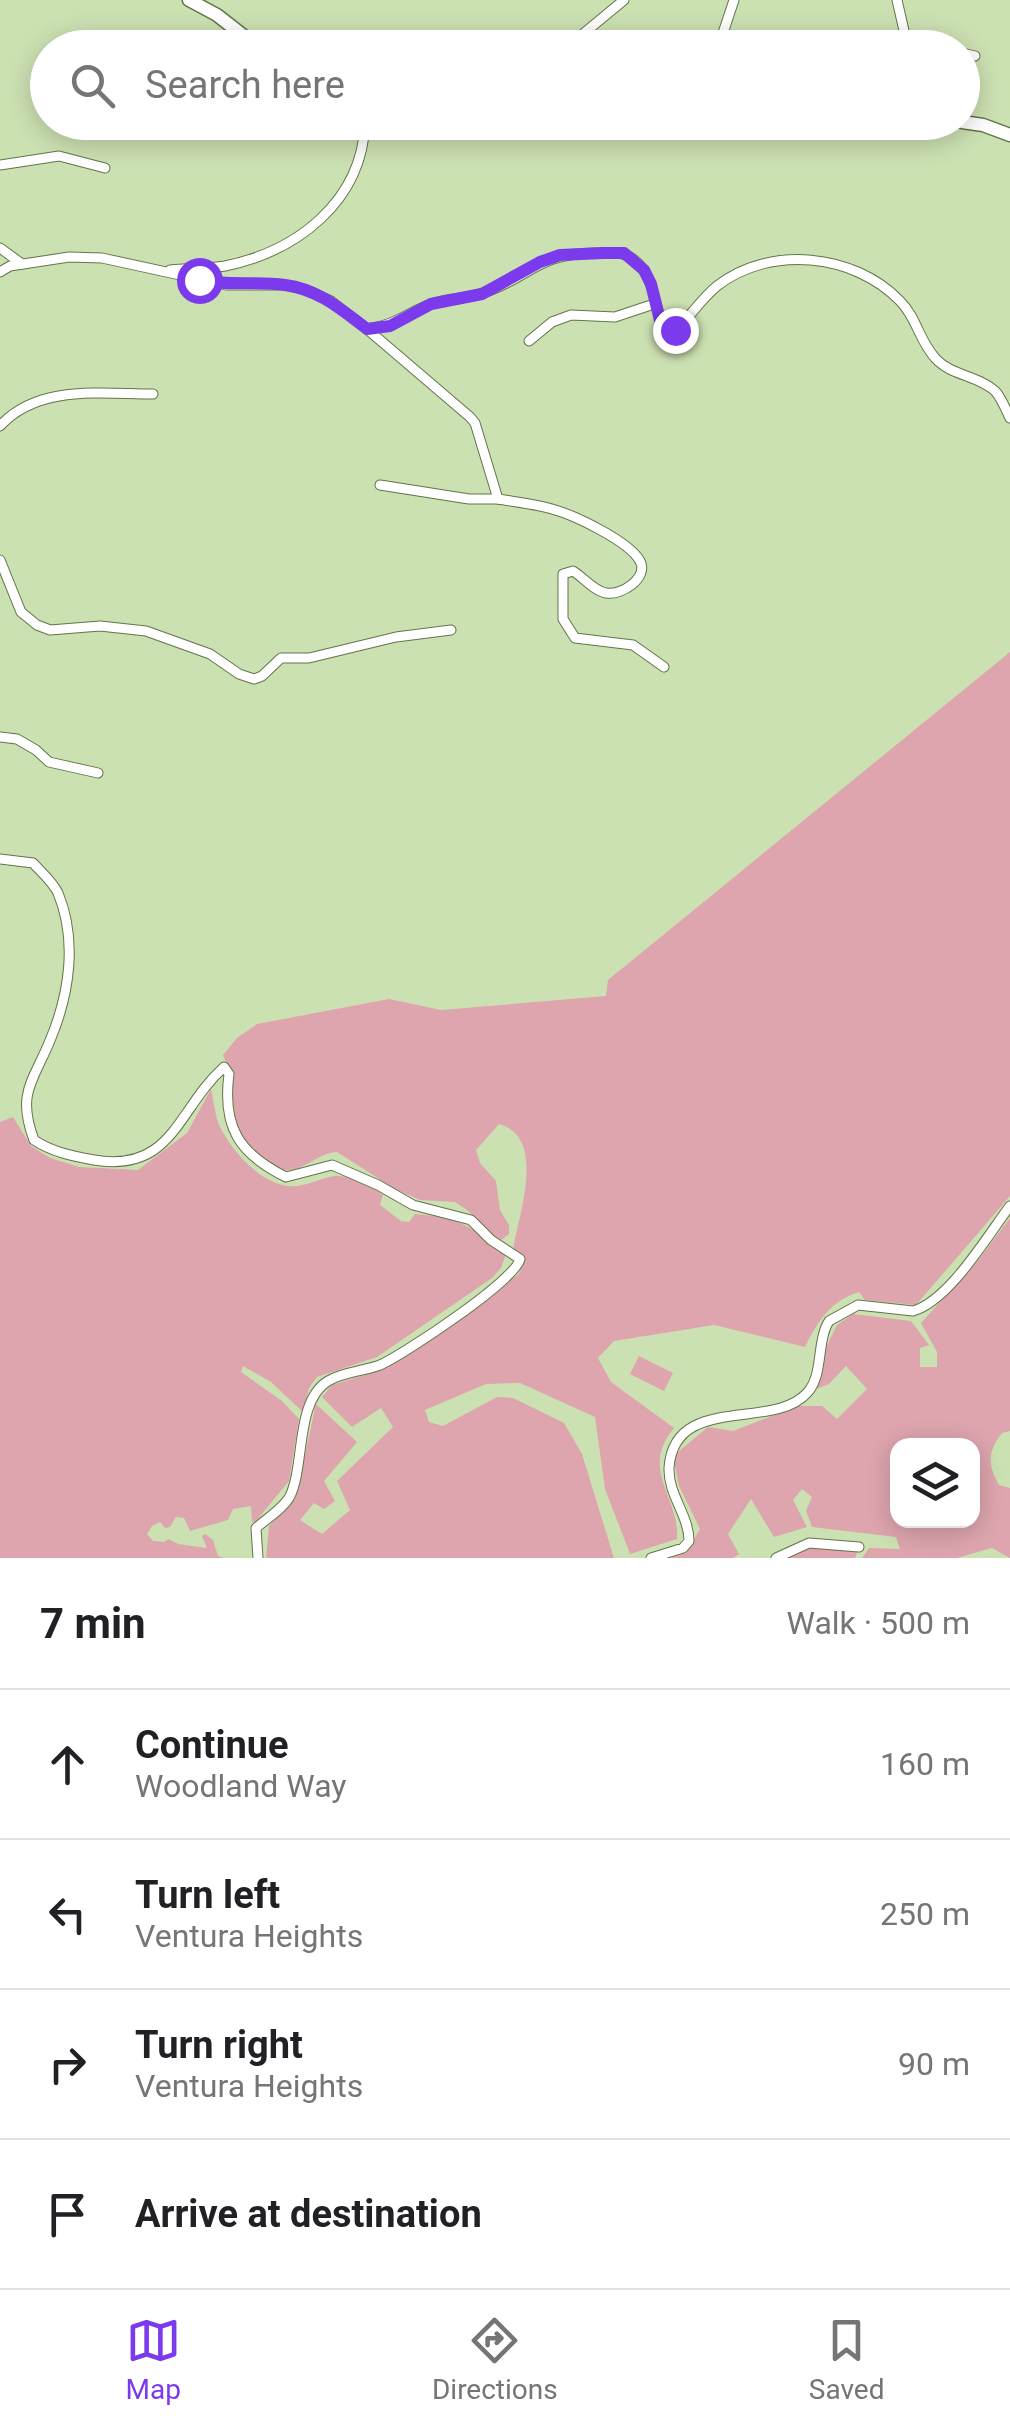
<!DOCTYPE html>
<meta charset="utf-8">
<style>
body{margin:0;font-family:Roboto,sans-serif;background:#f6f6f6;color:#202124}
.controls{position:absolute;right:30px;bottom:30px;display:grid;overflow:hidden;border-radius:20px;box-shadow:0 5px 25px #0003}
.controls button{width:90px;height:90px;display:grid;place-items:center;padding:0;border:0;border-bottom:2px solid #e0e0e0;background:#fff;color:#202124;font:50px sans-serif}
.stop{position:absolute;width:30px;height:30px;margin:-22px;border:8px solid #7c3aed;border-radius:50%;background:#fff}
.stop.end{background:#7c3aed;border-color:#fff;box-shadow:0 2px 10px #0008}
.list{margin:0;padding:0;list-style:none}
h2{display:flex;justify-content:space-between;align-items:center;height:130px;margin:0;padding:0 40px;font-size:42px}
h2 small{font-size:32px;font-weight:400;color:#757577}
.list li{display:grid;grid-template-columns:65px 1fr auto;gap:30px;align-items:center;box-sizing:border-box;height:150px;padding:0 40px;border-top:2px solid #e0e0e0}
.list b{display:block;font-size:38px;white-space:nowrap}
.list p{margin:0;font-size:32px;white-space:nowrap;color:#757577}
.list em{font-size:32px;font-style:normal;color:#757577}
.icon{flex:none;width:55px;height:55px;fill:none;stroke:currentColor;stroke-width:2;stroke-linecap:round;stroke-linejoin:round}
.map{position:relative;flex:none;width:1010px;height:1558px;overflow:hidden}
.search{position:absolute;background:#fff;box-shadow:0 5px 25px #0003;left:30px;right:30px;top:30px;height:110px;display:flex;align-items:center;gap:25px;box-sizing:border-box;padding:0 35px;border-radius:55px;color:#757577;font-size:38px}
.sheet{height:730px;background:#fff}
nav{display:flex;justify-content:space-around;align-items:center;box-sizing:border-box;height:140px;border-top:2px solid #e0e0e0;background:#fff;font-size:28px;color:#757577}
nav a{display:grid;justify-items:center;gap:5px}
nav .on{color:#7c3aed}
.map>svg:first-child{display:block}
.green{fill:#dea5ae;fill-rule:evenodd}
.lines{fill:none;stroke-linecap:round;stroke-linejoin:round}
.minor-casing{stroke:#627449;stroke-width:11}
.secondary-casing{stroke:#627449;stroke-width:15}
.minor{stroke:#fff;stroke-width:9}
.secondary{stroke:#fff;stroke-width:12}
.route{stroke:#7c3aed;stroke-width:12}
</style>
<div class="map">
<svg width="1010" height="1558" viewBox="0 0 1010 1558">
<rect width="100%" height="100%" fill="#cce1b2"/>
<!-- green -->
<g class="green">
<path d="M1010,652v544l-94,109 -51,-5 -6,-8c-29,9 -41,29 -54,55l-91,-22 -100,16 -16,17 13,24 63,46c-35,42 6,69 3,111l-47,15 -25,-65 -10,-72 -75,-34 -34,1 -61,26 4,12 14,4 54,-29 16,1 51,25 18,31 32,104h-348l3,-32 26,-27 21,-95 41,38 -33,39 11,20 -11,8 -10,-6 -14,17 22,14 28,-24 -13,-29 56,-54 -12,-19 -29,19 -30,-30 10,-12 52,-16 135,-95 4,-13 -10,-11c6,-36 34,-113 -14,-126l-23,26 4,13 16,18 4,29 9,15v9l-9,7 -33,-31 -12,-8 -35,-2 -25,-11 -58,-37c-19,1 -33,19 -51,18 -30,-3 -50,-35 -54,-61 -2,-10 2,-22 0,-32 -2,-7 -6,-15 -9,-22l14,-17 20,-14 132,-25 52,11 165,-14 2,-16z"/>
<path d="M211,1089c3,13 4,27 9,38 13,26 45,62 76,59 13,-1 25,-8 38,-10 13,-2 38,11 49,19l-3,10 21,16 8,1 6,-8c44,3 57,13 91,40l-5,14 -9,10 -115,79 -60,20 -8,11 -6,24 -32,-30 -28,-16 -2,6 41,29 17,18 -10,62 -33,40 -4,1 -1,-16 -18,3 -5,11 -38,11 -6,-13 -8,-1 -6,10 -5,1 -5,-6 -8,4 -5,8 6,7 11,1 5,-3 9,5 29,4 -5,-12 3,-2 8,6 5,16 6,2h-224v-436l13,-5 18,29 19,12 29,9 59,3 49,-37z"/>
<path d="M1010,1218v213l-8,2c-14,18 -15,31 -3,52l11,3v70l-18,-10 -35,10h-95l7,-10 31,1 -4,-12 -84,-10 -6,-16 6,-14 -10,-8 -9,11 14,27 -33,10 -23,-38 -23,35 11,20 -6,4h-63l16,-5 14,-24 -21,-43 -6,-30 35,-29 25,4 65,-25h24l15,13 30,-30 -21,-23 -17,18 -26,10 34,-69 16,-11 58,7 18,24 -9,3v19h17v-15l-16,-29 58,-64zM898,1446h74v74h-74z"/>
<path d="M639,1356l34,17 -9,18 -34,-17z"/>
<path d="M811,1547l47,3 -3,8h-71z"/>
</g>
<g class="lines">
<defs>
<g id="minor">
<path d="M897,0l8,35"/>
<path d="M905,35l7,7 24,6"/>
<path d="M566,48l58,-48"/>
<path d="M718,48l16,-48"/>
<path d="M883,48l22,-13"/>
<path d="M962,53l13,3"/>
<path d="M0,165l59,-9 46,12"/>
<path d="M0,248l22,16"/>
<path d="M170,270c18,-2 37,-1 55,-4 73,-15 137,-65 140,-143"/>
<path d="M0,272l10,-6 59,-9 33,1 124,27h58l23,5 24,11 36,28 103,88 5,6 23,76c18,3 37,5 54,10 22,6 77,32 88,52 9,17 -19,35 -34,32 -12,-2 -23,-16 -33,-22l-10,3v45l12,19 58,7 31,22"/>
<path d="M367,329c29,-4 38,-15 64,-25 16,-6 35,-5 52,-11 48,-16 54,-40 113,-40 13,0 27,-2 37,6 21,15 22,47 29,69l13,3c15,-14 26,-32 42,-45 52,-41 137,-33 183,15 17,17 19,40 36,58 16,17 41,16 59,32 6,6 11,19 15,27"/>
<path d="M529,341l23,-19 19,-7 44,2 39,-13"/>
<path d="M0,426c38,-42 102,-32 153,-32"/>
<path d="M380,485l89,14h29"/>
<path d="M0,560l21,52 16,13 13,5 50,-4 46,5 64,23 29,20 15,5 8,-3 19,-18h28l87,-21 55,-7"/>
<path d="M0,737l17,2 19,11 13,12 49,11"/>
<path d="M0,859l33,4c8,9 20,19 25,30 19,46 12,99 -7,145 -17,43 -35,54 -17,102 18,12 38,16 60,20 79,13 83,-51 130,-93l5,7c-7,53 10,80 57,103l46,-12 46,20 35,20 58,15 20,20 29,19c-4,21 -117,96 -140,106 -16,6 -38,7 -52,16 -33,20 -23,85 -38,115 -6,12 -24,23 -34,32l2,30"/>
<path d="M651,1558l32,-10 6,-7c0,-26 -21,-46 -20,-73 5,-75 104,-37 138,-75 17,-18 9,-51 22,-72l29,-16 55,6c36,-10 75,-76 97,-105"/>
<path d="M776,1558l33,-15 50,4"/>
</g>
<g id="secondary">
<path d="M189,0l28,15 42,33"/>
<path d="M604,122c20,16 201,3 237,0"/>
<path d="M962,122l21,3 27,10"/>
</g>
</defs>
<!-- minor casing -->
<use href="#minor" class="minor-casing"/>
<!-- secondary casing -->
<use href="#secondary" class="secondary-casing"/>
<!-- minor -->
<use href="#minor" class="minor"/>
<!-- secondary -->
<use href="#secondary" class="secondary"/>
</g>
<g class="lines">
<!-- route -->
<path class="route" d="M199,280c29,6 58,1 86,5 33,4 57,25 82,44l23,-3 41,-22 51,-10 58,-32 20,-7 43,-2h21l20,17 7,14 11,44 13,2"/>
</g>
</svg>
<div class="controls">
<button><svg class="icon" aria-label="layers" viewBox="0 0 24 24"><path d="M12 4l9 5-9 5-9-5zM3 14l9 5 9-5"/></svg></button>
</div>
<div class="stop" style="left:199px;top:280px"></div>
<div class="stop end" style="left:675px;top:330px"></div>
<div class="search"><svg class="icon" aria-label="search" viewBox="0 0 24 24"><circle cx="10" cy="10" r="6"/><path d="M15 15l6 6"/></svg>Search here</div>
</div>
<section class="sheet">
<h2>7 min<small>Walk · 500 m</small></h2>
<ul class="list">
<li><svg class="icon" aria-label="ahead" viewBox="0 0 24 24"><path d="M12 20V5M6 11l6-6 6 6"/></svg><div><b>Continue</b><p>Woodland Way</p></div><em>160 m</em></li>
<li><svg class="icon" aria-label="left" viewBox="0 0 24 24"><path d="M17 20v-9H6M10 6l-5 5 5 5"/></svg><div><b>Turn left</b><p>Ventura Heights</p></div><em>250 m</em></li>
<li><svg class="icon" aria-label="right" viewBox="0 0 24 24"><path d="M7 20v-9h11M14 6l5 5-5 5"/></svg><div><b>Turn right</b><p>Ventura Heights</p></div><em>90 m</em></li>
<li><svg class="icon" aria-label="arrive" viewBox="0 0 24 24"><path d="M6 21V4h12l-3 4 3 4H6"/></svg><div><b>Arrive at destination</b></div></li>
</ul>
</section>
<nav>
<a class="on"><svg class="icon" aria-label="map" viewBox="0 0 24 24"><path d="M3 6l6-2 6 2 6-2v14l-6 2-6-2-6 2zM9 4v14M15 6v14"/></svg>Map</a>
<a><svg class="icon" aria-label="directions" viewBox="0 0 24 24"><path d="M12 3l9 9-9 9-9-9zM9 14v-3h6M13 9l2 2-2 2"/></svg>Directions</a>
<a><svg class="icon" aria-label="saved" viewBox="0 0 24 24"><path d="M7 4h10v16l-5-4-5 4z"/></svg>Saved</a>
</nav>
